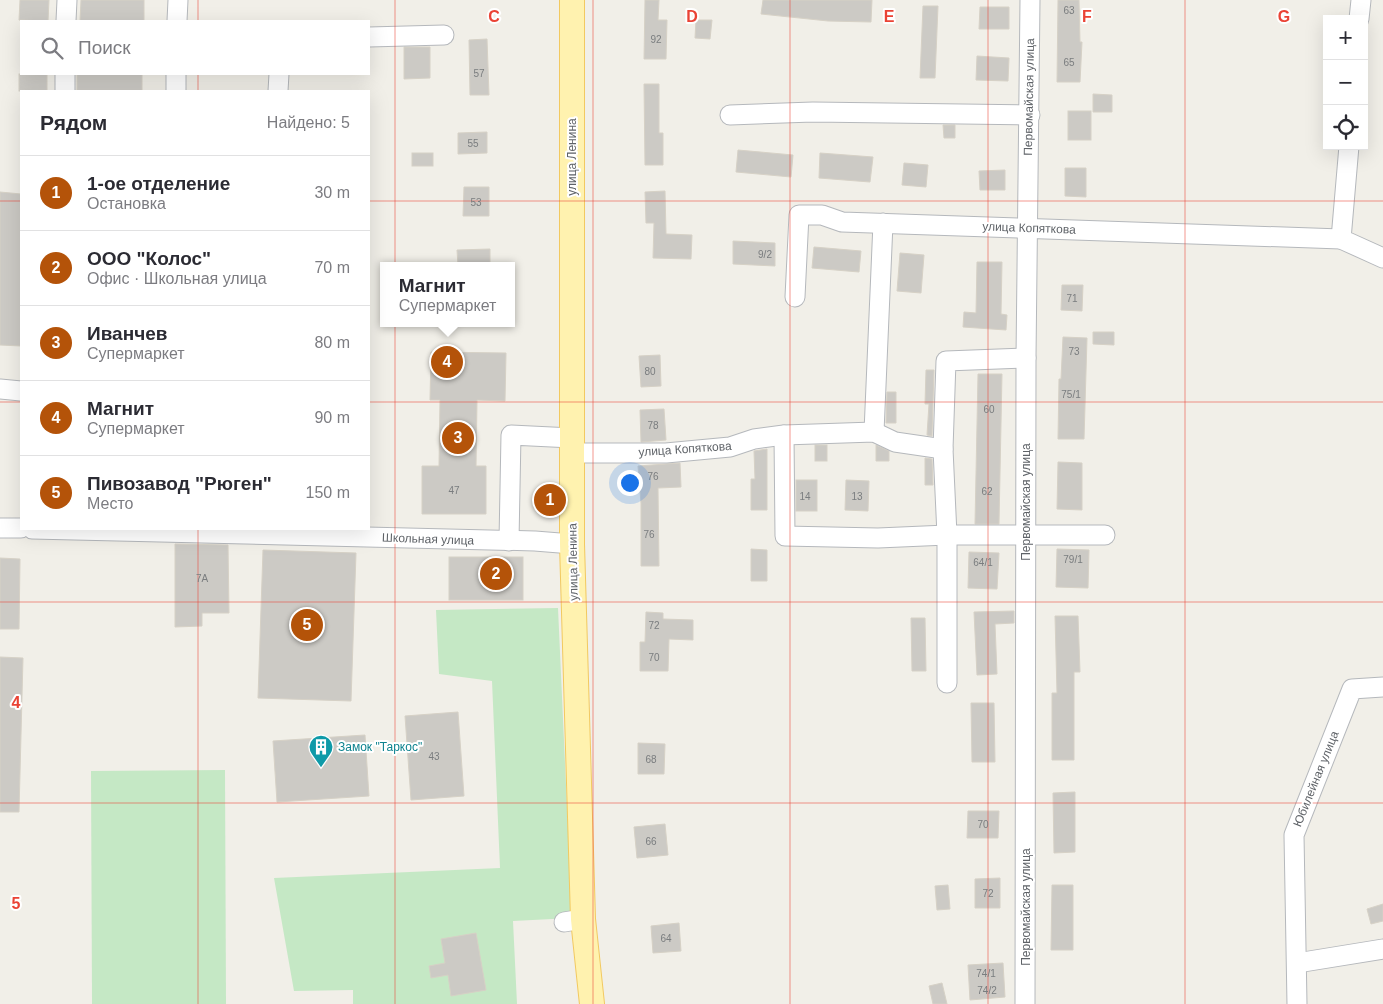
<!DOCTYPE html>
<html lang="ru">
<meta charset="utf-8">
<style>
body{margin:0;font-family:Helvetica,sans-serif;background:#f2f2f3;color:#2b2b33}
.controls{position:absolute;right:15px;top:15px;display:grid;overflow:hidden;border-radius:0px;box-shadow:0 5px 20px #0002}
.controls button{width:45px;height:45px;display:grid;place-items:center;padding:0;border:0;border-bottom:1px solid #e1e1e2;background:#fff;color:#2b2b33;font:25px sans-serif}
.you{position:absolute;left:629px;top:482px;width:18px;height:18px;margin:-12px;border:4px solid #fff;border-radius:50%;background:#1a73e8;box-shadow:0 0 0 8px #1a73e833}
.badge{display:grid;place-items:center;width:32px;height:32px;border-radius:50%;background:#b45309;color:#fff;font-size:16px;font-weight:700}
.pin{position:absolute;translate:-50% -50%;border:2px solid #fff;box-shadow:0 1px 5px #0006}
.popup{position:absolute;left:380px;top:262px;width:135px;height:65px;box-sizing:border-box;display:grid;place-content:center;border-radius:0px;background:#fff;filter:drop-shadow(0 1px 4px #0005);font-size:16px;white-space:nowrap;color:#7c7c81}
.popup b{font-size:19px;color:#2b2b33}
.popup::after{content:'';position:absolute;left:50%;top:100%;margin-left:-10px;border:10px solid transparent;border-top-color:#fff}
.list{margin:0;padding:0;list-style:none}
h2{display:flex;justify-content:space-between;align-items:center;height:65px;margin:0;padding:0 20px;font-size:21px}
h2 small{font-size:16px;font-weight:400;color:#7c7c81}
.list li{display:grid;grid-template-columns:32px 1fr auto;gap:15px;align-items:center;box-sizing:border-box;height:75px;padding:0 20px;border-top:1px solid #e1e1e2}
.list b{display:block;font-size:19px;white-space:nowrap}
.list p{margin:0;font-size:16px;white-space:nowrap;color:#7c7c81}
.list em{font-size:16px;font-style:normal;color:#7c7c81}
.icon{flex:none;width:28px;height:28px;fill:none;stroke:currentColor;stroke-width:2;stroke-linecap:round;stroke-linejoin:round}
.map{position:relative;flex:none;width:1383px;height:1004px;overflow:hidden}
.search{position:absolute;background:#fff;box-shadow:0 5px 20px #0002;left:20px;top:20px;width:350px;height:55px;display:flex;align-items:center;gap:12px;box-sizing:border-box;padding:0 18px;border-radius:0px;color:#7c7c81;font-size:19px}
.panel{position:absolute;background:#fff;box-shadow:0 5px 20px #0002;left:20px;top:90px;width:350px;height:440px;border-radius:0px}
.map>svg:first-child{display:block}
.green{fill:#c5e8c5}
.building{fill:#cccac5;stroke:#d6d1c6}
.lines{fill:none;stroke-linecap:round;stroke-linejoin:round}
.minor-casing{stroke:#b5b8bc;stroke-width:21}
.major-casing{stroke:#f2c960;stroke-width:26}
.minor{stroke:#fff;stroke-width:19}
.major{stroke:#fff2af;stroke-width:24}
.grid{fill:none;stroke:#ea4335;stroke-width:1;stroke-opacity:0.55}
.labels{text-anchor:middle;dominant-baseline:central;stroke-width:4;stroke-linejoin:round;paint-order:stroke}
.number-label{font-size:10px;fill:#7a7d7f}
.street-label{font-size:12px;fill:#5f6368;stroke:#fff}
.culture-label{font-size:12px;fill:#0d838f;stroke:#fff;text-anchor:start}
.grid-label{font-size:16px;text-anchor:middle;font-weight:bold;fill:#ea4335;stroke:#fff;stroke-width:4;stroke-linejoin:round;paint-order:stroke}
</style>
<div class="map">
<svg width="1383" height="1004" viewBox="0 0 1383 1004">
<rect width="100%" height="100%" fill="#f1efe8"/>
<!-- green -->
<g class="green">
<path d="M558,608l14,310 -59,3 4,83h-164v-14l-59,1 -20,-113 226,-10 -8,-187 -53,-7 -3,-64z"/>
<path d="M225,770l1,234h-134l-1,-233z"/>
</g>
<!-- building -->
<g class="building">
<path d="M20,0h29l-1,21 -29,-1z"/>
<path d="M81,0h63v21h-64z"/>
<path d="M645,0h14l-1,20h9l-1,39h-22z"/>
<path d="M763,0h109l-1,22 -43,-1 -67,-7z"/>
<path d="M1058,0h21l1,42h2l-2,40h-23z"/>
<path d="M923,6h15l-3,72h-15z"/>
<path d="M980,7h29v22h-30z"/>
<path d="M696,20h16l-2,19 -15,-1z"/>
<path d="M487,39l2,56h-19l-1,-55z"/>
<path d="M404,47h26v31l-26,1z"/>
<path d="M977,56l32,2 -1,23 -32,-1z"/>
<rect x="19" y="74" width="28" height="17"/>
<rect x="77" y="74" width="65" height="17"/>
<path d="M644,84h15v49h4v32h-18z"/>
<path d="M1093,94l19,1v17h-19z"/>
<rect x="1068" y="111" width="23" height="29"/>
<path d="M943,125h12v13h-11z"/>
<path d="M487,132v21l-29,1v-21z"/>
<path d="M738,150l55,5 -2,22 -55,-5z"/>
<rect x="412" y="153" width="21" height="13"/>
<path d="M820,153l53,4 -3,25 -51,-4z"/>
<path d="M904,163l24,2 -2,22 -24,-2z"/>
<path d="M1065,168h21v29l-21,-1z"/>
<path d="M1005,170v20h-25l-1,-19z"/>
<path d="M464,187h25v29h-26z"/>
<path d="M665,191l1,43 26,1 -1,24 -38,-1 1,-35h-8l-1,-31z"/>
<path d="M0,192l21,2v152l-21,-1z"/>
<path d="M733,241l42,2v23l-42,-2z"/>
<path d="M814,247l47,4 -2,21 -47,-4z"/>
<path d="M490,249v17h-32l-1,-16z"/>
<path d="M900,253l24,2 -3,38 -24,-2z"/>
<path d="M977,262h25l-1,52 6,1 -1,15 -43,-3 1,-15 12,1z"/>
<path d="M1062,285h21l-1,26 -21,-1z"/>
<path d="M1093,332h21v13l-21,-1z"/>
<path d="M1063,337l24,1 -3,101h-26l1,-60h2z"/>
<path d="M431,352l75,1 -1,48 -28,-1 -1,66h10v48h-64v-48h17l1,-66h-10z"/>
<path d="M660,355l1,31 -20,1 -2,-31z"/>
<path d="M926,370h8l-2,66 -5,-1 2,-31h-4z"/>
<path d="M978,374h24l-3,150h-24z"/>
<path d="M887,392h9v31h-10z"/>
<path d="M664,409l2,31 -25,2 -1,-32z"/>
<rect x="815" y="445" width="12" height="16"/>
<path d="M876,445l13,6v10h-13z"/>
<path d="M767,449v61h-16v-31h4l-1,-28z"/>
<path d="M925,458l7,1 1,26h-8z"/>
<path d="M1058,462l24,1v47l-25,-1z"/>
<path d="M680,463l1,24 -23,1 1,78h-18v-63l-3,-37z"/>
<rect x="796" y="480" width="21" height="31"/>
<path d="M846,480l23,1 -1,30 -23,-1z"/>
<path d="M175,544l53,1 1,68h-27v13l-27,1z"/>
<path d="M751,549l16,1v31h-16z"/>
<path d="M1057,549l32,1 -1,38 -32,-1z"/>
<path d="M263,550l93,3 -5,148 -93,-3z"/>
<path d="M969,552l30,1 -2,36 -29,-1z"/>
<rect x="449" y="557" width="74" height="43"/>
<path d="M0,558l20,1 -1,70h-19z"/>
<path d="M1014,611v12l-19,1 2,50 -20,1 -3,-63z"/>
<path d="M646,612l17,1v6l30,1v20l-24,-1 -1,32h-28v-29h5z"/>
<path d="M1055,616h23l2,56h-6v88h-22v-67h5z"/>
<path d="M911,618h14l1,53h-14z"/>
<path d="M0,657l23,1 -4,154h-19z"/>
<path d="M971,703h23l1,59h-23z"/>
<path d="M458,712l6,84 -53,4 -6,-84z"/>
<path d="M365,735l4,61 -92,6 -4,-61z"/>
<path d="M638,743l27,1 -1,30h-26z"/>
<path d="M1075,792v60l-21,1 -1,-60z"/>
<path d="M968,811h31l-1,27h-31z"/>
<path d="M665,824l3,31 -31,3 -3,-31z"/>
<path d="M1000,878v30h-25v-29z"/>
<path d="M948,885l2,24 -13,1 -2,-24z"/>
<path d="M1052,885h21v65h-22z"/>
<path d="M1383,904v17l-12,3 -4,-15z"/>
<path d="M679,923l2,28 -28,2 -2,-27z"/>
<path d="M476,933l10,57 -35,6 -3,-21 -17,3 -2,-12 16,-3 -4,-24z"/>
<path d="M1003,963l2,34 -35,3 -2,-35z"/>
<path d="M942,983l5,21h-14l-4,-18z"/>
</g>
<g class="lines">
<defs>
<g id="minor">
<path d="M1359,19l2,-19"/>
<path d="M66,21l1,-21"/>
<path d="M177,21l1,-21"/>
<path d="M369,37l75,-2"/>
<path d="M65,91v-17"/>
<path d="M176,91v-17"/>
<path d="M278,91l1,-17"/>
<path d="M730,115l83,-3 217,3"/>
<path d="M1349,146l-8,93 42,19"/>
<path d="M795,297l4,-82h23l20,7 499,17"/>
<path d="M0,389l21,2"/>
<path d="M874,432l9,-209"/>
<path d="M784,435l1,101 93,2 69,-3h158"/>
<path d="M572,453h94l64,-6 24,-8 30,-4 90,-3 21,10 48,7"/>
<path d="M0,528h21"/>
<path d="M32,529l503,12 37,3"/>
<path d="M509,541l2,-106 61,3"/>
<path d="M947,683v-148l-4,-86 3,-88 80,-3"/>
<path d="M564,922l19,-3"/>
<path d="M1297,963l86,-14"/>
<path d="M1025,1004l1,-646 4,-358"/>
<path d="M1297,1004l-3,-169 58,-146 31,-2"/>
</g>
<path id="major" d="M572,0v544l11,375 9,85"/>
</defs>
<!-- minor casing -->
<use href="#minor" class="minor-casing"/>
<!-- major casing -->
<use href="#major" class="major-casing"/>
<!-- minor -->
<use href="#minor" class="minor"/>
<!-- major -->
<use href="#major" class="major"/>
</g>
<!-- grid -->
<path class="grid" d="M198,0v21M395,0v1004M593,0v1004M790,0v1004M988,0v1004M1185,0v1004M198,74v17M0,201h21M369,201h1014M0,402h21M369,402h1014M198,529v475M0,602h1383M0,803h1383"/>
<!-- icons -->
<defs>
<symbol id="building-pin" viewBox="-11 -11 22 30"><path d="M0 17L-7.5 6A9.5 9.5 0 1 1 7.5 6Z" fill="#0f9aa8" stroke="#fff"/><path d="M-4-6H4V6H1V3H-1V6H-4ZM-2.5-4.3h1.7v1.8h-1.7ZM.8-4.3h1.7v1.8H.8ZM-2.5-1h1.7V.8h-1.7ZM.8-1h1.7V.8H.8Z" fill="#fff"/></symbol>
</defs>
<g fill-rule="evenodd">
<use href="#building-pin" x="307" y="733" width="28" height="38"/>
</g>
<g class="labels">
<!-- number labels -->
<g class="number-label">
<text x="1069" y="10">63</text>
<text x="656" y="39">92</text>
<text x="1069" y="62">65</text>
<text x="479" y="73">57</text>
<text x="473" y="143">55</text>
<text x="476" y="202">53</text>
<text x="765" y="254">9/2</text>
<text x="1072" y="298">71</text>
<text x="1074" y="351">73</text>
<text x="650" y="371">80</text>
<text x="1071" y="394">75/1</text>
<text x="989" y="409">60</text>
<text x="653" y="425">78</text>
<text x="653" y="476">76</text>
<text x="454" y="490">47</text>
<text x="987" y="491">62</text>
<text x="805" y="496">14</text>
<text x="857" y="496">13</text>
<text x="649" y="534">76</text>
<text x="1073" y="559">79/1</text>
<text x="983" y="562">64/1</text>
<text x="202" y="578">7А</text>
<text x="654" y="625">72</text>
<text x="654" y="657">70</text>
<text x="434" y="756">43</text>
<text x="651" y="759">68</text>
<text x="983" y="824">70</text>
<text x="651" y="841">66</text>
<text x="988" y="893">72</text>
<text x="666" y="938">64</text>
<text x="986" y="973">74/1</text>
<text x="987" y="990">74/2</text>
</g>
<!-- street labels -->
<g class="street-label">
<text transform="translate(1029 97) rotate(-89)">Первомайская улица</text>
<text transform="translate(572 157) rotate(-90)">улица Ленина</text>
<text transform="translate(1029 228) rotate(2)">улица Копяткова</text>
<text transform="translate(685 449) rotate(-4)">улица Копяткова</text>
<text transform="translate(1026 502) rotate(-90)">Первомайская улица</text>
<text transform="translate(428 539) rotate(2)">Школьная улица</text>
<text transform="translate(573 562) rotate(-91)">улица Ленина</text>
<text transform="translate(1316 779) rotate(-68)">Юбилейная улица</text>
<text transform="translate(1026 907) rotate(-90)">Первомайская улица</text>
</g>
<!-- culture labels -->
<g class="culture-label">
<text x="338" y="747">Замок "Таркос"</text>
</g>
</g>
<g class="grid-label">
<text x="494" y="22">C</text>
<text x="692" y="22">D</text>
<text x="889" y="22">E</text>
<text x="1087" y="22">F</text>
<text x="1284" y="22">G</text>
<text x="16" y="708">4</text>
<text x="16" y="909">5</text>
</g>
</svg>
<div class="controls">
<button>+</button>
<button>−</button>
<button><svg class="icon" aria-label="locate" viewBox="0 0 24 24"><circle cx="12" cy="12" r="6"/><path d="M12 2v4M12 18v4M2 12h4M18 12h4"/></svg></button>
</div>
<div class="you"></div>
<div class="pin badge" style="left:550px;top:500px">1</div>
<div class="pin badge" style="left:496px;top:574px">2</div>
<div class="pin badge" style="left:458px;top:438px">3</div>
<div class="pin badge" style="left:447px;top:362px">4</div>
<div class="popup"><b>Магнит</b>Супермаркет</div>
<div class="pin badge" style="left:307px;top:625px">5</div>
<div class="search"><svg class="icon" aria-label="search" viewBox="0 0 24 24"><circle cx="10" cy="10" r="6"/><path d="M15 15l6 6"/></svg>Поиск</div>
<section class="panel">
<h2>Рядом<small>Найдено: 5</small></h2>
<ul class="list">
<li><span class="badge">1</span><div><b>1-ое отделение</b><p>Остановка</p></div><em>30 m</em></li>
<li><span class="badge">2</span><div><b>ООО &quot;Колос&quot;</b><p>Офис · Школьная улица</p></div><em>70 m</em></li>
<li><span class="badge">3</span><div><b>Иванчев</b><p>Супермаркет</p></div><em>80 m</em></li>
<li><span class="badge">4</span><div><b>Магнит</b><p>Супермаркет</p></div><em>90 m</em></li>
<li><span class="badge">5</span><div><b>Пивозавод &quot;Рюген&quot;</b><p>Место</p></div><em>150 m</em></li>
</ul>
</section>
</div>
